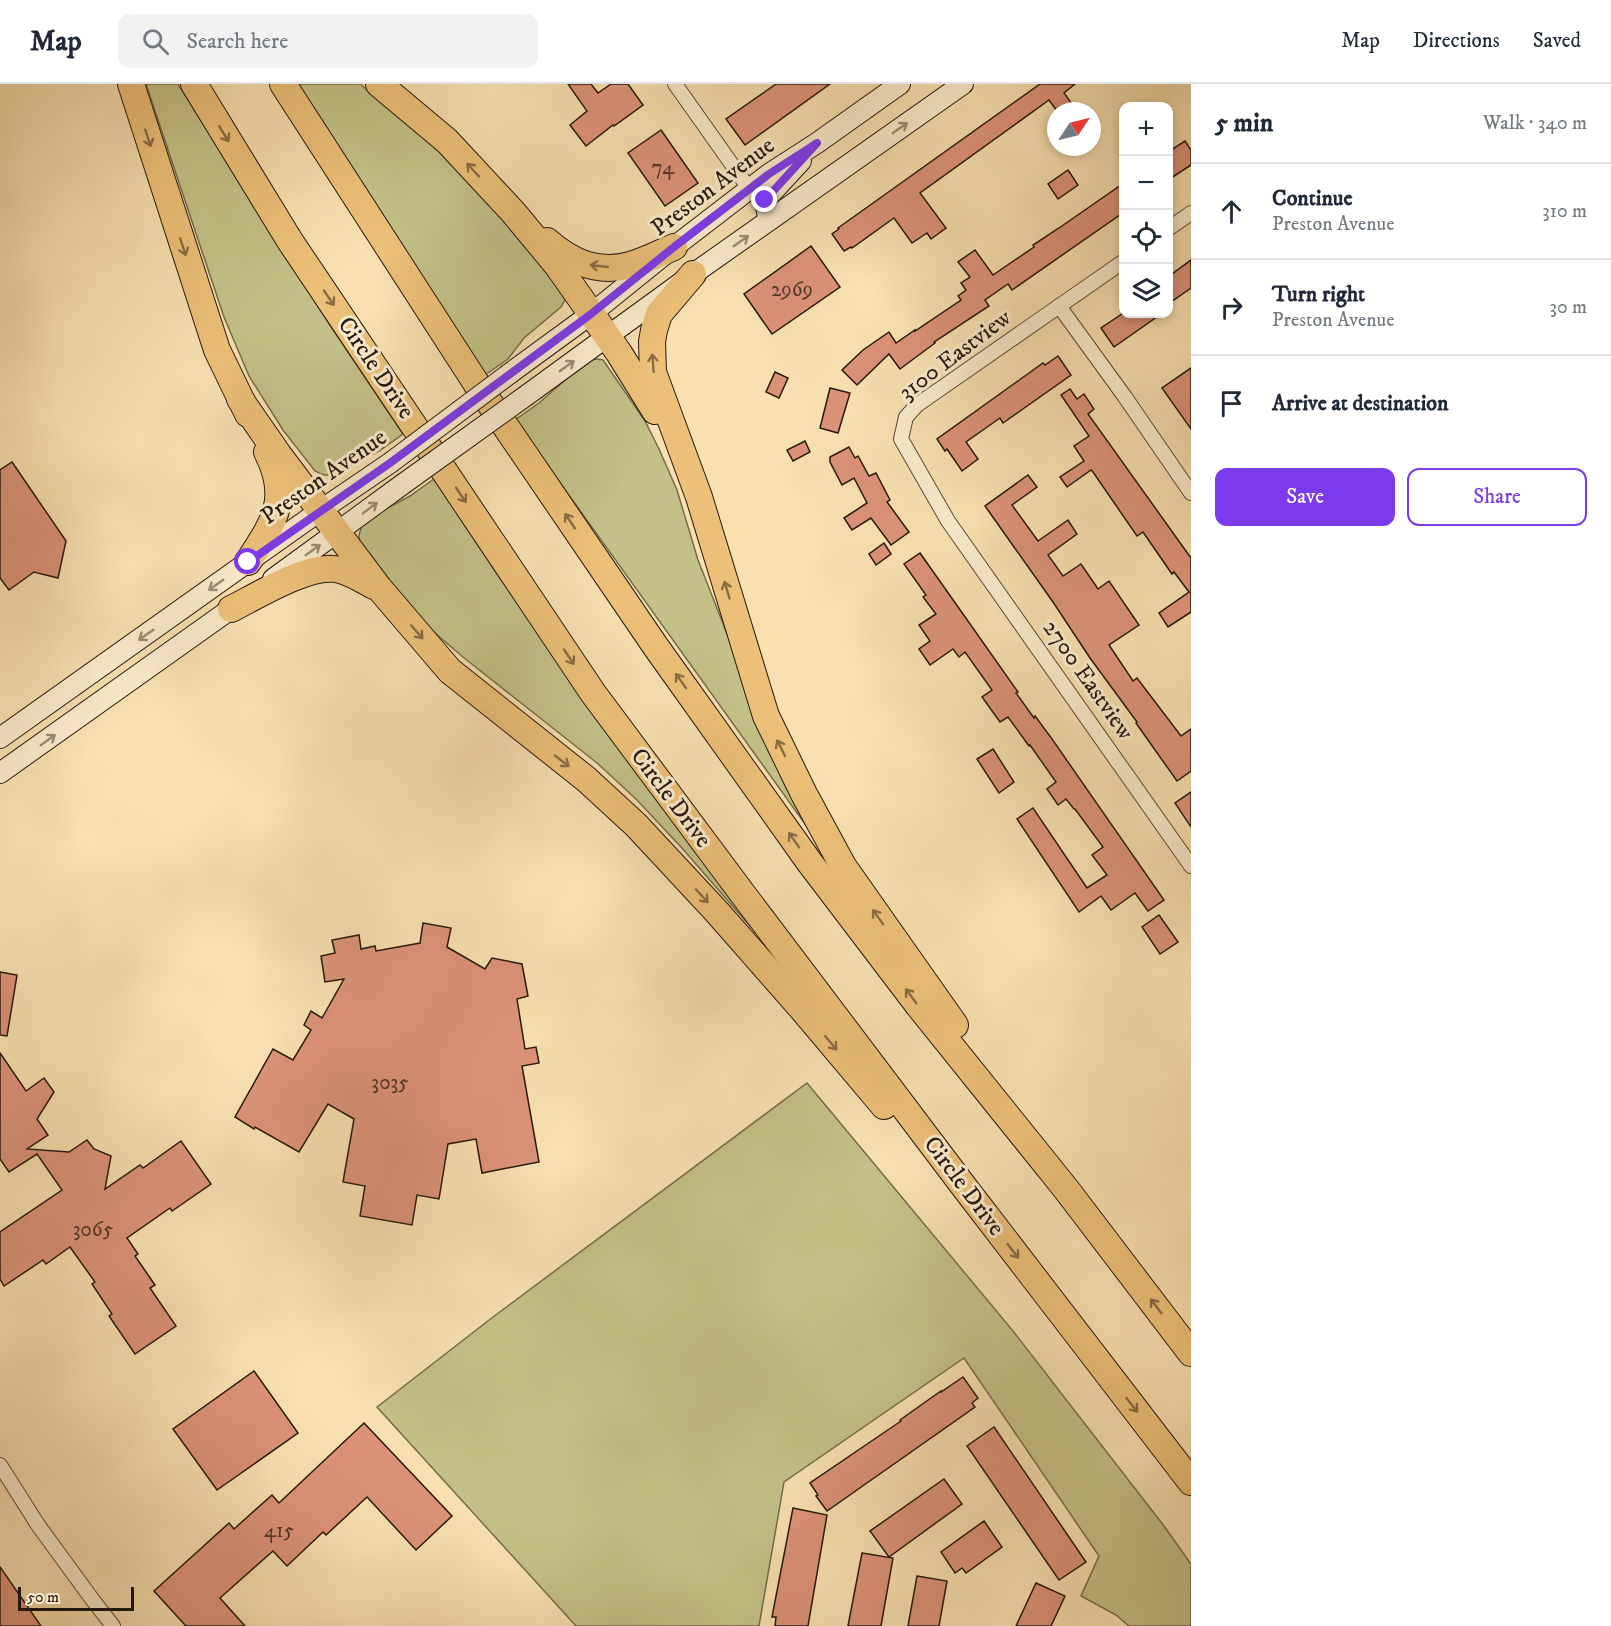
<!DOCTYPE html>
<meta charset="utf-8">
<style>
body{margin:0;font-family:"IM FELL DW Pica",serif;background:#f2f2f3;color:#1f2937}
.controls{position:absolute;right:18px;top:18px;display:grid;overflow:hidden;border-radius:12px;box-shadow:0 3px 9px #0003}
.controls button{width:54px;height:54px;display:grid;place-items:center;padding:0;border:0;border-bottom:2px solid #e0e1e3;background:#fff;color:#1f2937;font:30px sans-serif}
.compass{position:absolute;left:1047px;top:18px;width:54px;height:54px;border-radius:50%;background:#fff;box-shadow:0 3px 9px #0003;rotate:55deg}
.scale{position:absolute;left:18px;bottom:15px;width:116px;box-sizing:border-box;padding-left:6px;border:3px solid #27170e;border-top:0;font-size:16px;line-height:21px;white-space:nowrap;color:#27170e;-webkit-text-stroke:4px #faebcc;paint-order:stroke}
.stop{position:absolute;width:18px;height:18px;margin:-14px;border:4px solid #7c3aed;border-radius:50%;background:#fff}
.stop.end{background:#7c3aed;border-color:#fff;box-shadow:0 2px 6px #0008}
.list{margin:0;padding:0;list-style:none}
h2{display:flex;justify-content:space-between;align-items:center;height:78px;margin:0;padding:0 24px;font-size:26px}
h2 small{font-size:20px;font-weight:400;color:#747a83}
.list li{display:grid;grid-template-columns:39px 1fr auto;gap:18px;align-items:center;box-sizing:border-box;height:96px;padding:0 24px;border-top:2px solid #e0e1e3}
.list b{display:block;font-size:22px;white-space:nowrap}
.list p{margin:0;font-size:20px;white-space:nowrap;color:#747a83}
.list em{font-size:20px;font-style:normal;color:#747a83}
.actions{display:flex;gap:12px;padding:18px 24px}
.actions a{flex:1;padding:14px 0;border:2px solid #7c3aed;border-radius:12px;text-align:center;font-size:21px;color:#7c3aed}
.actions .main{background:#7c3aed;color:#fff}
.icon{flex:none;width:33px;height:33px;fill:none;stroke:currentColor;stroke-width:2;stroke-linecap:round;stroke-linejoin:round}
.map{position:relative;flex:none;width:1191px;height:1542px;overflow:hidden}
header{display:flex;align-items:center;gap:36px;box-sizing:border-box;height:84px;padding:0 30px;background:#fff;border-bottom:2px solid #e0e1e3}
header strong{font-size:28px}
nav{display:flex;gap:33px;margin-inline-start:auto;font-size:21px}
.search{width:420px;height:54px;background:#f2f2f3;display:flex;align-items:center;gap:15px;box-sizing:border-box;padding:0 21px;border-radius:12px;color:#747a83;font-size:22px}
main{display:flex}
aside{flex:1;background:#fff}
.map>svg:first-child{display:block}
.green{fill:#c3c187;stroke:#756c4a;stroke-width:1.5}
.building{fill:#dc9279;stroke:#27170e;stroke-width:1.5}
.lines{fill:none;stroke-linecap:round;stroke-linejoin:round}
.street-casing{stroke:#5b4936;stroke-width:16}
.secondary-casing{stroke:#27170e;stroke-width:22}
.highway-casing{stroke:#27170e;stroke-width:28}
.street{stroke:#faebcc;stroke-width:14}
.secondary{stroke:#faebcc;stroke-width:20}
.highway{stroke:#ecc078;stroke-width:26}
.secondary-bridge-casing{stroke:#27170e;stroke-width:22;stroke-linecap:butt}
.secondary-bridge{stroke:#faebcc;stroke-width:20}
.oneway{stroke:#9b8c76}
.oneway2{stroke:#8a6c43}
.route{stroke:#7c3aed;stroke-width:8}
.labels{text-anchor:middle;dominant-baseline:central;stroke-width:6;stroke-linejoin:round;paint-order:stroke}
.number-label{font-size:21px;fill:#543629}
.street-label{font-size:24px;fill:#27170e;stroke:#faebcc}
</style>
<header>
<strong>Map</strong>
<div class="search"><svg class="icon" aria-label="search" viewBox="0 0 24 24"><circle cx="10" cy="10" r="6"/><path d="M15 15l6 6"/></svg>Search here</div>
<nav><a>Map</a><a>Directions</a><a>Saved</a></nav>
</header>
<main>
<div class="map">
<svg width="1191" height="1542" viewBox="0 0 1191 1542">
<rect width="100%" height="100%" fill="#f8e0b0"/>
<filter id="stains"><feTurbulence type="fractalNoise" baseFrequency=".00333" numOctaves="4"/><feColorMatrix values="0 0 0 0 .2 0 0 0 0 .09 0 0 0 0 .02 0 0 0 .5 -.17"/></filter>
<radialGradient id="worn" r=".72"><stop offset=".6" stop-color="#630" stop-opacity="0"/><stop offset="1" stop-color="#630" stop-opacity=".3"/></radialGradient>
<!-- green -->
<g class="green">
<path d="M146,0h32l153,243 72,107 -24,17 -48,24h-8l-8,-4 -32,-41 -34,-54 -25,-59z"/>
<path d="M296,0h64l82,69 44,41 78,98 1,8 -4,7 -37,31 -16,21 -23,16z"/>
<path d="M597,275l6,1 42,61 14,28 18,41 21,70 33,84 97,212 -313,-436 24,-17 48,-42z"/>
<path d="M434,395l63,95 125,177 135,180 -1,2 -75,-86 -45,-48 -39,-36 -134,-106 -42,-36 -61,-77 -1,-9 3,-10 7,-7 41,-22z"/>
<path d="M807,999l206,248 151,195 27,38v62h-62l-13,-11 -35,-19 18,-40 -135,-198 -180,124 -25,144h-183l-199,-219 116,-90z"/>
</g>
<!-- building -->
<g class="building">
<path d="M568,0h23l7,9 13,-9h17l15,21 -29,21 -1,-1 -27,21 -16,-21 17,-14z"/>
<path d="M776,0h54l-85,61 -19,-26z"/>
<path d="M1040,0h35l-11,9 13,18h-20l-8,-11 -129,93 26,35 -15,11 -4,-6 -15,10 -18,-25 -42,30 -1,-1 -7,4 -12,-17 7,-5 -1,-1z"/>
<path d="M661,46l37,53 -33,23 -37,-53z"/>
<path d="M1185,57l6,9v15l-23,15v-28z"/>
<path d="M1068,86l10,15 -20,14 -10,-15z"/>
<path d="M1124,99v29l-112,78 -4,-6 -23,16 4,6 -55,36 1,1 -35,26 -11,-15 -32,31 -15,-15 21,-20 26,-18 7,11 19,-13v1l46,-31 -3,-4 8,-6 -5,-7 9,-6 -12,-15 17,-12 18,25 41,-28 -1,-2 26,-17z"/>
<path d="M811,162l29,41 -68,47 -28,-40z"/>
<path d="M1191,176v28l-23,16v-27z"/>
<path d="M1122,230h39l-47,33 -13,-19z"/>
<path d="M1058,272l13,19 -68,48 -3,-5 -34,24 12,17 -16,12 -15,-22 -2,2 -8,-12 106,-76 2,2z"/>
<path d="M1191,284v61l-29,-41z"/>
<path d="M775,288l13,6 -9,20 -13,-6z"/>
<path d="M830,304l20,5 -12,40 -18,-5z"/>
<path d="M1070,305l7,10 7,-5 10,15 -6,5 103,144v54l-23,15 -9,-14 30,-21 -15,-20 -2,2 -29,-42 -6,4 -44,-64 -2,-2 -24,17 -7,-10 24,-16 -10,-15 15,-10 -28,-41z"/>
<path d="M805,357l5,11 -17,9 -6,-11z"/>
<path d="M849,363l6,11 3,-2 11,20 7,-3 14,27 -3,2 22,30 -18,13 -20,-27 -19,12 -8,-12 23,-15 -13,-25 -12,7 -12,-23v-5z"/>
<path d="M12,378l54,79 -8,37 -24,-6 -25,18 -9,-12v-108z"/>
<path d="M1028,391l9,12 -25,18 26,36 30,-21 9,14 -29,21 15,21 18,-12 17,25 11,-8 30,44 -30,20 24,36 4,-3 44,58 10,-7v42l-14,10 -41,-58 1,-1 -47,-64 -37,-56 -68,-96z"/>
<path d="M884,459l7,11 -15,11 -7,-11z"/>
<path d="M920,469l98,139 -2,1 18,25 1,-2 17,23 112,161 -16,11 -13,-18 -24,17 -10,-14 -22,16 -62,-93 16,-11 54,80 20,-13 -15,-20 11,-8 -28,-38h-1l-8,-10 -8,6 -11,-16 9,-7 -26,-37 -1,1 -21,-29 -8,5 -18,-25 10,-7 -27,-38 -6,5 -6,-8 -23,16 -11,-16 11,-8 -11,-16 17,-11 -13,-17 3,-2 -22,-31z"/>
<path d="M993,665l21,33 -15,11 -22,-34z"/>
<path d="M1191,708v35l-16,-24z"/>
<path d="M1159,831l19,27 -18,12 -18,-27z"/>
<path d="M423,839l28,5 -4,19 38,22 7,-11 30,6 6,32 -11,3 8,50 11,-2 3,16 -17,3 17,96 -57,11 -6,-34 -28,5 -9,55 -22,-4 -5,30 -52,-9 5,-30 -22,-4 11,-63 -26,-15 -29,48 -44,-25 -1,2 -19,-12 38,-68 20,11 18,-30 -7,-5 7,-14 11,7 22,-39 -19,3 -4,-26 14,-3 -3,-13 27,-5 2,14 14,-3 1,5 44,-8z"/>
<path d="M0,888l17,3 -10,61 -7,-1z"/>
<path d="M0,969l26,38 18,-13 10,14 -17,27 11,16 -21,14 42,3 18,-12 7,9 17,7 -6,33 35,-24 3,3 38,-27 30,43 -39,27 -2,-3 -43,30 11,16 -3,2 20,29 -5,3 26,38 -41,28 -26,-38 3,-2 -20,-30 3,-2 -25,-35 -24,17 -3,-4 -39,26 -4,-7v-47l62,-42 -25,-36 -28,18 -9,-13z"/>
<path d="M254,1287l44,62 -81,57 -44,-61z"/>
<path d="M963,1293l15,21 -6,5 3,4 -148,104 -11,-15 2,-1 -8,-12 91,-62 -1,-1 41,-29v1z"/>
<path d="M364,1339l88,93 -36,34 -49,-53 -41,38 -3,-3 -36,34 -14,-15 -53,47 25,28h-59l-32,-35 75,-68 5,6 38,-34 7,8z"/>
<path d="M994,1343l92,135 -27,18 -92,-134z"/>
<path d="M944,1395l18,25 -73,53 -19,-26z"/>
<path d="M793,1424l34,7 -19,111h-33l1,-9h-4z"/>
<path d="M984,1437l18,26 -36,26 -4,-5 -7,5 -14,-21z"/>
<path d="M862,1469l31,5 -12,68h-33z"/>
<path d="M0,1483l41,59h-41z"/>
<path d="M917,1492l30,5 -8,45h-31z"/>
<path d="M1036,1499l29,13 -14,30h-35z"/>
</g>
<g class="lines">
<defs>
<g id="street">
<path d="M675,0l75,106"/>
<path d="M1168,145l23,-16"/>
<path d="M1124,177l-207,144 -11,12 -5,22 47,82 243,345"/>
<path d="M1059,222l66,91 66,96"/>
<path d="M0,1381l38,60 54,74 21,27"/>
</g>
<g id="secondary">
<path d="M771,135l-4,-7 -2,-12 36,-39"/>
<path d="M509,290l82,-60 83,-67 95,-73 48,-31 83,-59"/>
<path d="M527,311l166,-121 270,-190"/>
<path d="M273,495l130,-95"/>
<path d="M0,654l321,-228 69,-47"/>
<path d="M0,689l242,-172"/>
</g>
<g id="highway">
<path d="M131,0l86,266 31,64"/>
<path d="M194,0l96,157 303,452 149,200 223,295 226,294"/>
<path d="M283,0l193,299 180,264 154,216 108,142 148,184 125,164"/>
<path d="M379,0l68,57 66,71 44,53 62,88 36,58"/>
<path d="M547,157c24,21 51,33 83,24 15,-4 30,-12 44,-18"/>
<path d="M693,190l-34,40 -5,16 -2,12 1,30 46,125 67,219 38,78 39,72 112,159"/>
<path d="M240,315l38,55 101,134 71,83 136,108 50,46 81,87 86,98 81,96"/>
<path d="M248,478c26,-40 43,-63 19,-110"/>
<path d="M231,525c26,-13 76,-44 104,-40 14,2 27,11 39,17"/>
</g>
</defs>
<!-- street casing -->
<use href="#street" class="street-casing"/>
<!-- secondary casing -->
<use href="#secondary" class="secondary-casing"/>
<!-- highway casing -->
<use href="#highway" class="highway-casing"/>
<!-- street -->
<use href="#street" class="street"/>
<!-- secondary -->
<use href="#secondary" class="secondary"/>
<!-- highway -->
<use href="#highway" class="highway"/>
<defs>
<g id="secondary-bridge">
<path d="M390,379l119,-89"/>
<path d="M403,400l124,-89"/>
</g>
</defs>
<!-- secondary-bridge casing -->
<use href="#secondary-bridge" class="secondary-bridge-casing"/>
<!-- secondary-bridge -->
<use href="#secondary-bridge" class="secondary-bridge"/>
</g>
<!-- one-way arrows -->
<defs><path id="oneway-shaft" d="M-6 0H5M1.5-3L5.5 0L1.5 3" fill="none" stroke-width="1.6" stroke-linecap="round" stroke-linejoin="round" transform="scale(1.5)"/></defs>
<g class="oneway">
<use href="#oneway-shaft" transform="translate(900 44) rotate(-35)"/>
<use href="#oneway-shaft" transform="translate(741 157) rotate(-35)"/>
<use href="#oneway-shaft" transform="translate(567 282) rotate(-36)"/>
<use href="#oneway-shaft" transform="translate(370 424) rotate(-37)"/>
<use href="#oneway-shaft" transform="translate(313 466) rotate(-36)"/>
<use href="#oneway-shaft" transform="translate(216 501) rotate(145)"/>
<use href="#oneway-shaft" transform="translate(146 551) rotate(145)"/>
<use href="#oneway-shaft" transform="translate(48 656) rotate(-36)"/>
</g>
<g class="oneway2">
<use href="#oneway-shaft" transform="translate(224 50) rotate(58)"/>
<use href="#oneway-shaft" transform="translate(148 54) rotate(72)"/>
<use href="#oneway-shaft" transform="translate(473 86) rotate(-133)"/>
<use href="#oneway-shaft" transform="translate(183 163) rotate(72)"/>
<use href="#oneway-shaft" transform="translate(599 182) rotate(-174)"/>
<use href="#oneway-shaft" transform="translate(329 214) rotate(56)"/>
<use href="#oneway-shaft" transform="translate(653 279) rotate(-94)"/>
<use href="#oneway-shaft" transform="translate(461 411) rotate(56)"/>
<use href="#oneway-shaft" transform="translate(570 437) rotate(-124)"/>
<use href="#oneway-shaft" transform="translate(727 506) rotate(-107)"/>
<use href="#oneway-shaft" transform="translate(417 548) rotate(49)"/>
<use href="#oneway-shaft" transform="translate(569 573) rotate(56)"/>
<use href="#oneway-shaft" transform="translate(681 597) rotate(-125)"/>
<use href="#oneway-shaft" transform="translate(781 664) rotate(-116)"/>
<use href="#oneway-shaft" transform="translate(562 677) rotate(38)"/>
<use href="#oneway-shaft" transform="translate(794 756) rotate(-125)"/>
<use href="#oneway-shaft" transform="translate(702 812) rotate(47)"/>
<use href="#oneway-shaft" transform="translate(878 833) rotate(-125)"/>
<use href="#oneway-shaft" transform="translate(911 912) rotate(-127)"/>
<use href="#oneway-shaft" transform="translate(831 959) rotate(50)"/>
<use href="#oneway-shaft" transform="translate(1013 1167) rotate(52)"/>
<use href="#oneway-shaft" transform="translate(1156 1222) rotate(-127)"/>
<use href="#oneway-shaft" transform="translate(1132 1321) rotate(52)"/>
</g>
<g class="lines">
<!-- route -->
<path class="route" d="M248,478l142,-99 201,-149 83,-67 95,-73 48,-31 -52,57"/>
</g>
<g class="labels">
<!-- number labels -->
<g class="number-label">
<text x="663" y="84">74</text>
<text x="792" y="206">2969</text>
<text x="390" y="999">3035</text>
<text x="93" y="1146">3065</text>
<text x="279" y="1447">415</text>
</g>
<!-- street labels -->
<g class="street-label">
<text transform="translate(713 103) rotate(-37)">Preston Avenue</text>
<text transform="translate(955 271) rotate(-37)">3100 Eastview</text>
<text transform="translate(376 284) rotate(56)">Circle Drive</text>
<text transform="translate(324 393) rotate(-35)">Preston Avenue</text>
<text transform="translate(1088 596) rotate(55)">2700 Eastview</text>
<text transform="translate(671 714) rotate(53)">Circle Drive</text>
<text transform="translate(964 1102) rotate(53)">Circle Drive</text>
</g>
</g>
<rect width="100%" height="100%" filter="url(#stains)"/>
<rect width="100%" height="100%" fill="url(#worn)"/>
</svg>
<div class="controls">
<button>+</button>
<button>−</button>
<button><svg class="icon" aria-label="locate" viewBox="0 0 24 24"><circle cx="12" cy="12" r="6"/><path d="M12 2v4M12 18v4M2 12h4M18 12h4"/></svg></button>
<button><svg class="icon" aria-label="layers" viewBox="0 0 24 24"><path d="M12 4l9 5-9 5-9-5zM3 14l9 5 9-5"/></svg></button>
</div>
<svg class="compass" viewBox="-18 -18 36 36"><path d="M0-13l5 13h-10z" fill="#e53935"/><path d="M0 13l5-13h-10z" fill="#747a83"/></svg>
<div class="scale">50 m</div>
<div class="stop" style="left:248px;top:478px"></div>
<div class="stop end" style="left:765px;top:116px"></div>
</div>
<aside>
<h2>5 min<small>Walk · 340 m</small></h2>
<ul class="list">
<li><svg class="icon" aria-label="ahead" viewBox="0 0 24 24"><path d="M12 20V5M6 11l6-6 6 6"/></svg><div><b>Continue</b><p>Preston Avenue</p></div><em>310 m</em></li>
<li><svg class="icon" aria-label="right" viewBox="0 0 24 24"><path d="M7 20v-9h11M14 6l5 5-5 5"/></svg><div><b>Turn right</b><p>Preston Avenue</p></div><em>30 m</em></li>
<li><svg class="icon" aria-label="arrive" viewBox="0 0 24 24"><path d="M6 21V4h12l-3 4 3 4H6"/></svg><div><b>Arrive at destination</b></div></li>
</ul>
<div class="actions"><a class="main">Save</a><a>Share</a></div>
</aside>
</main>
